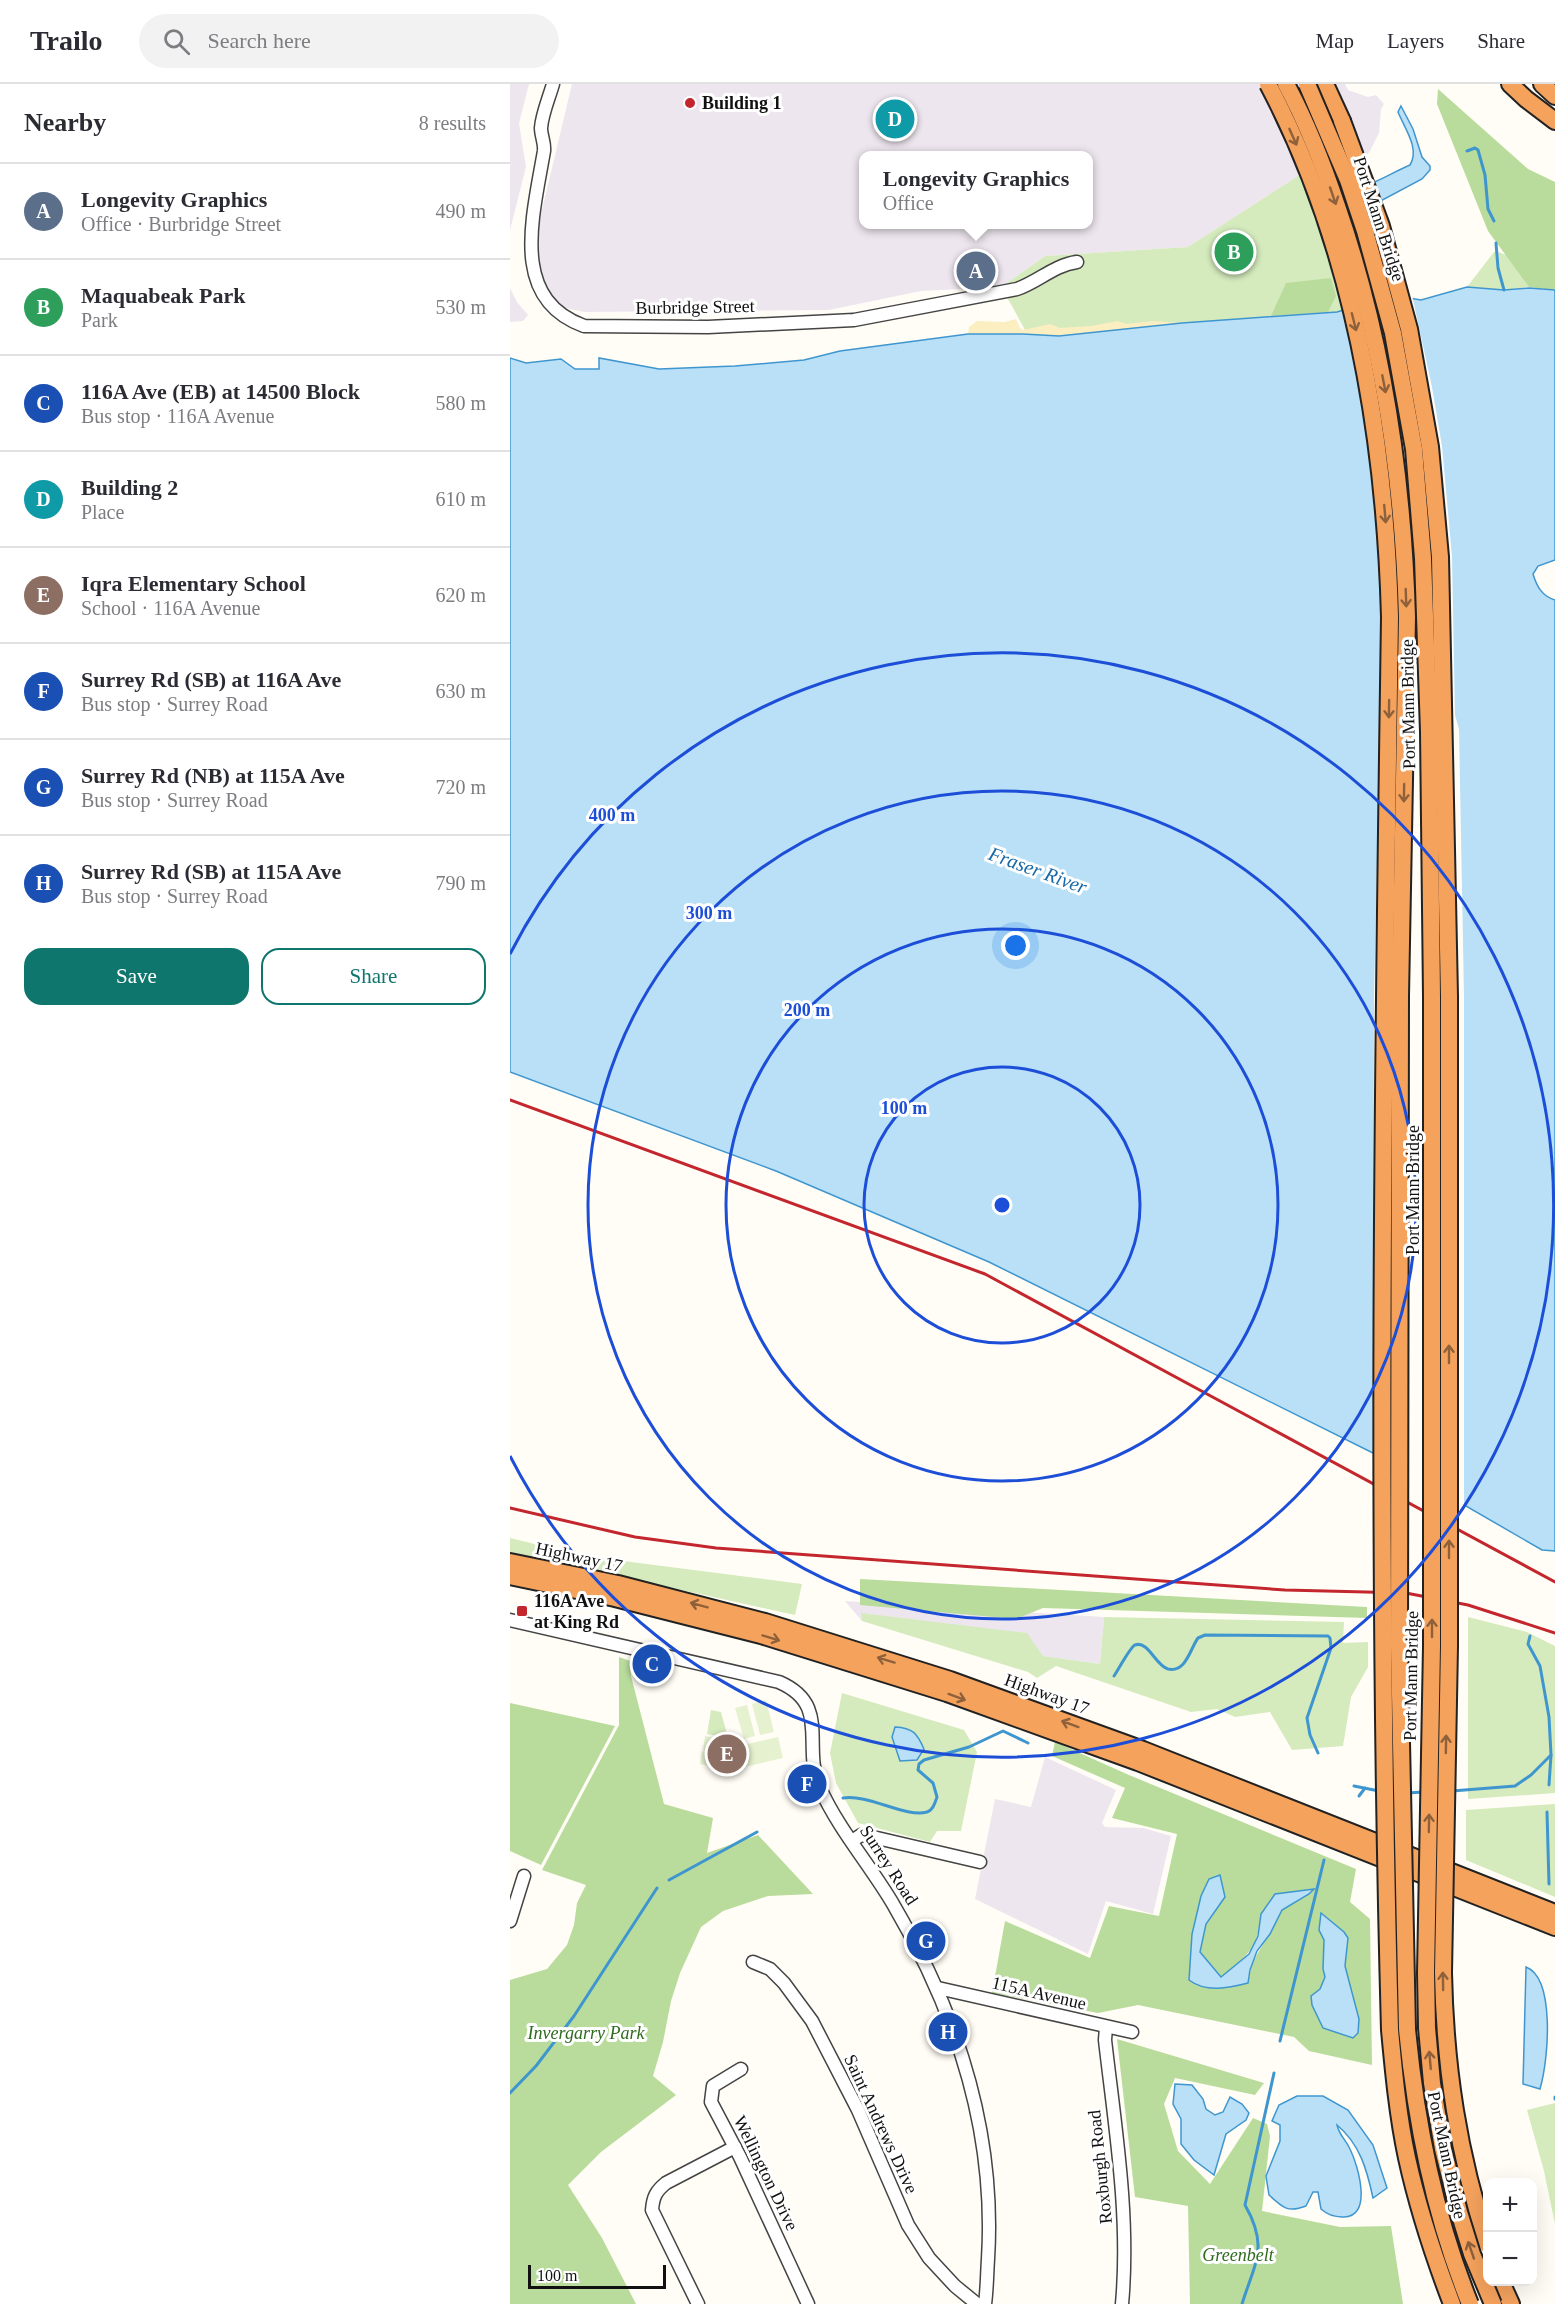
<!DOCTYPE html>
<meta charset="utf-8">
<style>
body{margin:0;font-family:"Times New Roman",serif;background:#f2f2f3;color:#2b2b33}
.controls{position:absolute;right:18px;bottom:18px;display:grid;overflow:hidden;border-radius:12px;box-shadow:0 6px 24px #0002}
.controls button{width:54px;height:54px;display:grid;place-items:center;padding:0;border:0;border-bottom:2px solid #e1e1e2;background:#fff;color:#2b2b33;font:30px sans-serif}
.scale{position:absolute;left:18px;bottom:15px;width:138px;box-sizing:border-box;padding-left:6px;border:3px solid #111;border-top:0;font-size:16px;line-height:21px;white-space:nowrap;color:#111;-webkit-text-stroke:4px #fff;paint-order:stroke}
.you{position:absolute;left:506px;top:862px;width:21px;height:21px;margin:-15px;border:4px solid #fff;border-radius:50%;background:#1a73e8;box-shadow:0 0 0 9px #1a73e833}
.badge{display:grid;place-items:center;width:39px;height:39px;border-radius:50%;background:#0f766e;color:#fff;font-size:20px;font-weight:700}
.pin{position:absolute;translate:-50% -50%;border:3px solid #fff;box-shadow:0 2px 6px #0006}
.popup{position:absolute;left:349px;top:67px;width:234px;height:78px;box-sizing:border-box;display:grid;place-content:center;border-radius:12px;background:#fff;filter:drop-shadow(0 2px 4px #0005);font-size:20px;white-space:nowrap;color:#7c7c81}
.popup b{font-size:22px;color:#2b2b33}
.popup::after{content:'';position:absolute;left:50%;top:100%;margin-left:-12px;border:12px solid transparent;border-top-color:#fff}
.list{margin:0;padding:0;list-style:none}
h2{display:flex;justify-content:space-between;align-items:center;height:78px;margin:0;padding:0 24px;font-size:26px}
h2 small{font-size:20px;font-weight:400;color:#7c7c81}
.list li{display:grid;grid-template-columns:39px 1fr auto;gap:18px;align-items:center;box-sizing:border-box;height:96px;padding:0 24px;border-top:2px solid #e1e1e2}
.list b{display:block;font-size:22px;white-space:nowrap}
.list p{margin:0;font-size:20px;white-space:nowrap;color:#7c7c81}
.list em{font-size:20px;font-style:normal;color:#7c7c81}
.actions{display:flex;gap:12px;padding:18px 24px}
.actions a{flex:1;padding:14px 0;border:2px solid #0f766e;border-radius:18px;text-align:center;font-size:21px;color:#0f766e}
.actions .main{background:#0f766e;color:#fff}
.icon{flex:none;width:33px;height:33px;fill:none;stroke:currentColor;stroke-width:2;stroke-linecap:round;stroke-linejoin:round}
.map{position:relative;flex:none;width:1045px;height:2220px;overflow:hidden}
header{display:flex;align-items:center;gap:36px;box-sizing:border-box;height:84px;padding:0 30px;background:#fff;border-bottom:2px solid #e1e1e2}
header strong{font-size:28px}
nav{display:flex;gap:33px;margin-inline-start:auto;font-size:21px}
.search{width:420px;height:54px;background:#f2f2f3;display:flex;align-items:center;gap:15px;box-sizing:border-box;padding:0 21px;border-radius:33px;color:#7c7c81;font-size:22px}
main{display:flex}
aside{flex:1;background:#fff}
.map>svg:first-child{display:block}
.industrial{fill:#eee6ef;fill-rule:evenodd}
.green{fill:#d5ebbd}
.forest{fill:#b9dc9c;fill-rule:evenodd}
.sand{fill:#fbeec1}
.pitch{fill:#e6f2cf}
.water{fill:#b9e0f7;stroke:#3f96cf;stroke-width:1.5}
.pier{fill:#fffdf5}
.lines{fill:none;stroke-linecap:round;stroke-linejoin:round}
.stream{stroke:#3f96cf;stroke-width:3}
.minor-casing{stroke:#444;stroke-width:15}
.highway-casing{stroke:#222;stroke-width:20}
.minor{stroke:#fff;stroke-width:12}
.highway{stroke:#f5a25d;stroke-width:16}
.rail{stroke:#c4262e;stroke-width:3}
.highway-bridge-casing{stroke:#222;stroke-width:20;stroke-linecap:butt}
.highway-bridge{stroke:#f5a25d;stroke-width:16}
.oneway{stroke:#8e613b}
.ring{fill:none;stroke:#1d4ed8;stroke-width:3}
.poi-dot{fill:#c4262e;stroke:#fff;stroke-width:2}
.labels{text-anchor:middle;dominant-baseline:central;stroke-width:6;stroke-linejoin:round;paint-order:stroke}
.poi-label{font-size:18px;font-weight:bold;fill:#111;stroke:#fff;text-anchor:start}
.street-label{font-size:18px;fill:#111;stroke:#fff}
.park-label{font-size:18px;font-style:italic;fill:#2f6b1f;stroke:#fff}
.water-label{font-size:20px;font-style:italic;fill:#1768a6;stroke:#fff}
.centre{fill:#1d4ed8;stroke:#fff;stroke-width:3}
.ring-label{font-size:18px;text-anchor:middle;font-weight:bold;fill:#1d4ed8;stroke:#fff;stroke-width:6;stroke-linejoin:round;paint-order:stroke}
</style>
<header>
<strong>Trailo</strong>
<div class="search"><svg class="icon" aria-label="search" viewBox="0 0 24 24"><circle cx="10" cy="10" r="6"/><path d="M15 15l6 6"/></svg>Search here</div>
<nav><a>Map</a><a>Layers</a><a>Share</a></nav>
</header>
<main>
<aside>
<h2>Nearby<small>8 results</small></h2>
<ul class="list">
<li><span class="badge" style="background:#5c6f8a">A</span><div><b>Longevity Graphics</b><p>Office · Burbridge Street</p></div><em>490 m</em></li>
<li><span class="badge" style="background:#2e9e5b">B</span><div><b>Maquabeak Park</b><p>Park</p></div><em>530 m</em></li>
<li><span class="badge" style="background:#1a4fb4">C</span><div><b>116A Ave (EB) at 14500 Block</b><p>Bus stop · 116A Avenue</p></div><em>580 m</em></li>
<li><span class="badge" style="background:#0f9aa8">D</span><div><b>Building 2</b><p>Place</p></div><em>610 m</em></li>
<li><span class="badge" style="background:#8d6e63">E</span><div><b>Iqra Elementary School</b><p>School · 116A Avenue</p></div><em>620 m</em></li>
<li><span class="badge" style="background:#1a4fb4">F</span><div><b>Surrey Rd (SB) at 116A Ave</b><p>Bus stop · Surrey Road</p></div><em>630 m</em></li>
<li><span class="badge" style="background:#1a4fb4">G</span><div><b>Surrey Rd (NB) at 115A Ave</b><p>Bus stop · Surrey Road</p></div><em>720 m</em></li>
<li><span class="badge" style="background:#1a4fb4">H</span><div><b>Surrey Rd (SB) at 115A Ave</b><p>Bus stop · Surrey Road</p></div><em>790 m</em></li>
</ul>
<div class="actions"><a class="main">Save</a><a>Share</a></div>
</aside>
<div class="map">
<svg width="1045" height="2220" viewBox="0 0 1045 2220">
<rect width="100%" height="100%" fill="#fffdf5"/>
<!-- industrial -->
<g class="industrial">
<path d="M0,0h19l-10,39 7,44 -16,63z"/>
<path d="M62,0h773l3,6 20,7 8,-2 8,9 -3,5 -2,24 -9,18 -41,51 -17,-35 -124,80 -143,9 -44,31 -80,4 -92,19 -245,2 -27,-6 -19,-32 -2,-39zM354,72h224v68h-224z"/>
<path d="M0,204l7,14 11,13 -5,6 -13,1z"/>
<path d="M335,1517l259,16 -4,47 -57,-8 -181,-35z"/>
<path d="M535,1673l71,33 -14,33 3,4 38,1 28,8 -18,78 -47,-13 -18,53 -113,-55 20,-100 36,8z"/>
</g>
<!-- green -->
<g class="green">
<path d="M802,83l37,153 -319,19 -23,-42h-4l-2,-10 44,-31 143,-9z"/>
<path d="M984,168c18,-1 27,23 35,35l-25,3 -37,-3z"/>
<path d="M0,1454l74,18 218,28 -7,31 -285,-63z"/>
<path d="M351,1529l166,20 16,23 57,8 4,-47 240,5 -1,21 25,-1v25l-17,30 -8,49 -51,4 -22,-38 -35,5 -18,-8 -26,3 -135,-46 -19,12 -9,-6 -166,-51z"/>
<path d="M958,1533l59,15 28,14v147l-87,6z"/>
<path d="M332,1609l122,37 13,22 -16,79h-24l-7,11 -72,-19 -22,-40 -6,-30z"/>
<path d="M201,1626l10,2 7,26 -21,-4z"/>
<path d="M1045,1720v93l-89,-37v-50z"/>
<path d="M1045,2019v121l-11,-53 -17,-61z"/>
</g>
<!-- forest -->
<g class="forest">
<path d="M928,5l90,80 27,13v108l-26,-3 -41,-56 -51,-127z"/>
<path d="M821,194l5,18 -8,16 -57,4 15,-33z"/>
<path d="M350,1495l507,28v11l-324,-10 -27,11 -156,-14z"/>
<path d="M109,1573l11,4 1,15 33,128 49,14 -6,35 51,-18 55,59 -45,2 -45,15 -22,16 -21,46 -9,28 -8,41 -10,34 23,19 -75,57 -33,33 34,53 34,66h-126v-324l37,-11 20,-24 7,-20 3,-22 9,-18 -44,-15 77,-145z"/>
<path d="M0,1619l105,23 -74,139 -31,-14z"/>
<path d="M545,1658l74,33 227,94 -6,33 20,17 2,146 -63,-14 -15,-14 -156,-32 -40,8 -106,-20 13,-72 85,37 19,-52 50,10 18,-82 -65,-16 13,-30 -73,-32zM715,1813l-19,27 -6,28 21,25c27,-23 36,-26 40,-63l21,-4c-5,8 -8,17 -13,25 -12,19 -17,25 -21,48l-59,-3 3,-46 5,-20z"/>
<path d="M607,1955l147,44 -9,12 -80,-17 -11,26 14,47 32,33 43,-66 14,6 3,12 -8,75 78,16 51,-1 12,78h-213l-2,-98 -53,-9z"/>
</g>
<!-- sand -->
<path class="sand" d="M506,235l4,9 3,2 27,-6 10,4 31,-2 27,-5 8,3 27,-3 29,2 -123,13 -36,-2h-55l1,-7 8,-6 28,1z"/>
<!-- pitch -->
<g class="pitch">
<path d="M256,1616l8,32 -14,3 -8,-31z"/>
<path d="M237,1621l8,31 -11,3 -9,-31z"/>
<path d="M195,1652l24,5 -2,13 -24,-4z"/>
<path d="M268,1653l5,21 -39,9 -5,-21z"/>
<path d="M192,1667l24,5 -2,13 -24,-5z"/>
</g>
<!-- water -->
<g class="water">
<path d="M891,22l12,23 9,28 8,9v4l-8,9 -47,25 -9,-19c15,-4 29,-14 44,-20 10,-16 -5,-36 -12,-53z"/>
<path d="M957,203l37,3 25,-2 26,2v270l-17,6 -5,8c4,13 9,22 22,26v951l-13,-1 -159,-92 -394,-196 -213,-91 -266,-99v-714l16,5 35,-4 14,10h24v-11l60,11 76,-3 69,-6 36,-9 128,-17h55l36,2 123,-13 155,-11 39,-12 22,-4 23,4z"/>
<path d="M385,1643c18,1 22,6 29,22l-7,11 -17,1 -8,-24z"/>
<path d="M710,1791l5,22 -19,27 -6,28 21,25 28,-23 9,-18 3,-22 14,-20 39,-5 -5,5 -27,16 -12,24 -13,17 -7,19 -2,13c-19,5 -42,10 -59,-3l3,-46 9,-38 8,-17z"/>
<path d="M811,1829l23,19 4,6 -3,28 14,53 -1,14 -5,5 -30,-10 -11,-23 -1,-9 9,-7 5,-12 -2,-8 1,-29 -5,-10z"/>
<path d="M1016,1883c29,11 23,91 14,122l-17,-5z"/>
<path d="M665,2000l17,1 11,14 3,10 9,6 8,-3 7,-15 12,7 7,9 -3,7 -20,14 -12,41 -20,-15 -13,-16v-25l-8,-15z"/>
<path d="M787,2012h26l25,14 25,35 14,43 -14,10c-6,-28 -13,-54 -36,-73 2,10 9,15 13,24 8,16 24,70 -8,68 -10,-1 -14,-2 -21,-8l-3,-17h-5l-7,14c-18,7 -23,2 -37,-11l-3,-19 14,-35v-16l-8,-4 7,-16z"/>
</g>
<!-- pier -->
<path class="pier" d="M887,209l15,2 20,92 10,59 10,110 3,159 4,14 5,267v512l-91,-52 1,-460 6,-263 2,-1v-172l-18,-162 -20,-91z"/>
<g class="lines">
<!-- stream -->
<g class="stream">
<path d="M957,67l8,-3 3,2 7,25 3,34 6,12"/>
<path d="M986,159l2,25 6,22"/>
<path d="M604,1592c4,-6 17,-30 21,-31 13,-5 21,21 33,24 18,4 22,-20 30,-31l7,-3 123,1 2,2 1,10 -24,70 3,17 8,18"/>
<path d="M1039,1701l2,-30"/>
<path d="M844,1702l25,5"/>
<path d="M942,1707l63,-5 16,-11 20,-20 -2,-38 -9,-51 -12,-22 2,-8"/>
<path d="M897,1709l17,-1"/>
<path d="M849,1712l6,-8"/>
<path d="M333,1714c26,-4 62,20 84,14 6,-2 8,-9 10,-15l-4,-14 -15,-13 1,-6 5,-4 45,-13 34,-16 25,12"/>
<path d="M1037,1728l2,72"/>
<path d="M159,1796l88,-48"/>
<path d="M770,1957l44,-181"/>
<path d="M0,2009l26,-27 38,-50 83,-128"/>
<path d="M1045,2015v-2"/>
<path d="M732,2220c13,-42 27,-57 3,-99l29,-132"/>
</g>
<defs>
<g id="minor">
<path d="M43,0c-4,14 -11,30 -12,44 0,8 4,15 3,23 -12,69 -34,148 40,175l124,1 146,-7 163,-31c21,-7 37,-24 60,-27"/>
<path d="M0,1536l269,62c53,23 22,64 41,106 19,42 50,77 73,116 64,109 103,227 95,355 -1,15 -1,30 -3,45"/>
<path d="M342,1757l9,-6 16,3 103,24"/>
<path d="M0,1837l14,-45"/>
<path d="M243,1878l17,7 14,14 28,38 46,89 50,115 21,33 26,28 22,18"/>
<path d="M428,1904l194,44"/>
<path d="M596,1943l-1,13c10,87 25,176 17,264"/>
<path d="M231,1985l-28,17 -2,16 29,55 68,147"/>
<path d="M188,2220l-46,-94c1,-13 4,-19 14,-27l69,-36"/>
</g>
<g id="highway">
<path d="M815,0l17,37"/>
<path d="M1000,0l16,15 29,22"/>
<path d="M1032,0l13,12"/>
<path d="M0,1478l108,22 147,38 185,58 193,70 412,163"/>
<path d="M0,1492l105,22 146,37 186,58 191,69 417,165"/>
<path d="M991,2198l10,22"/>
</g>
</defs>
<!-- minor casing -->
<use href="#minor" class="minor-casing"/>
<!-- highway casing -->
<use href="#highway" class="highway-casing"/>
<!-- minor -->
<use href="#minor" class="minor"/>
<!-- highway -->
<use href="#highway" class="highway"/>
<!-- rail -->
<g class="rail">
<path d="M0,1016l475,174 570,308"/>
<path d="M0,1424l125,29 81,11 569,42 121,3 62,12 87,28"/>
</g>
<defs>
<g id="highway-bridge">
<path d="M758,0c86,163 117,350 122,533 -7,471 -13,942 0,1413 4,43 8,86 17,128 11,50 27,99 45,146"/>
<path d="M776,0c21,39 37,80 51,122 46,133 66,270 70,411l-7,379 -1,650 8,383c9,95 27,186 63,275"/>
<path d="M797,0l41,96 17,51 28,102 21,116 9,109 6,174 3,264v650l-6,327 1,55 5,55 11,66 16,63 13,42 21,50"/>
<path d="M832,37l39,105 28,103 21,118 10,110 9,439v650l-6,327c2,95 15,181 45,272"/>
</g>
</defs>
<!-- highway-bridge casing -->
<use href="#highway-bridge" class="highway-bridge-casing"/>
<!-- highway-bridge -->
<use href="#highway-bridge" class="highway-bridge"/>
</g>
<!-- one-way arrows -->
<defs><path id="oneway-shaft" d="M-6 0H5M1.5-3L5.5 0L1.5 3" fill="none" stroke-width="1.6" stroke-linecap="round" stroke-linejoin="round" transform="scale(1.5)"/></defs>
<g class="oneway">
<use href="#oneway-shaft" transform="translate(783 53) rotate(66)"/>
<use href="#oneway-shaft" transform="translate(823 112) rotate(71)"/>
<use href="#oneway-shaft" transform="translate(844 238) rotate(76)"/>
<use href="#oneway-shaft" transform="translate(874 300) rotate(79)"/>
<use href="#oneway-shaft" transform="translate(875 430) rotate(85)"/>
<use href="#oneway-shaft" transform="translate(896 514) rotate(88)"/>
<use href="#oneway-shaft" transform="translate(879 625) rotate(91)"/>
<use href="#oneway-shaft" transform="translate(894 709) rotate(91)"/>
<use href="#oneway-shaft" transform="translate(939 1270) rotate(-90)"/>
<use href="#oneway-shaft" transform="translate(939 1465) rotate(-90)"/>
<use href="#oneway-shaft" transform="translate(189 1521) rotate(-165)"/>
<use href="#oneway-shaft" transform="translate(922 1544) rotate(-90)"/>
<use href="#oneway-shaft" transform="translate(261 1554) rotate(17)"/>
<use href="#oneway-shaft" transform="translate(376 1576) rotate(-163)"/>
<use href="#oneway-shaft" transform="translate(447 1613) rotate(20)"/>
<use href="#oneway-shaft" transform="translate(560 1640) rotate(-160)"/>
<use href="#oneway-shaft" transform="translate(936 1660) rotate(-89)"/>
<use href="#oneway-shaft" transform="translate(919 1739) rotate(-89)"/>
<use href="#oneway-shaft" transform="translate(933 1897) rotate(-91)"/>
<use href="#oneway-shaft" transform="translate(920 1976) rotate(-95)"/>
<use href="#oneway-shaft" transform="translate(961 2166) rotate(-109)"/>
</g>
<!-- distance rings -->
<g class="ring">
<circle cx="492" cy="1121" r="138"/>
<circle cx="492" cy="1121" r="276"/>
<circle cx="492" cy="1121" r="414"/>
<path d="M0 870A552 552 0 1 1 0 1372"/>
</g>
<!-- markers -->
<g class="poi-dot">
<circle cx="180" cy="19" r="6"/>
<rect x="6" y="1521" width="12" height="12" rx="3"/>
</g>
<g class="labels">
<!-- poi labels -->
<g class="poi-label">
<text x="192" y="19">Building 1</text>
<text x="24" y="1517">116A Ave<tspan x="24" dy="21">at King Rd</tspan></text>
</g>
<!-- street labels -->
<g class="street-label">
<text transform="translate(869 135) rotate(72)">Port Mann Bridge</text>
<text transform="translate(185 223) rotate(-1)">Burbridge Street</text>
<text transform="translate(898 620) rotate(-91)">Port Mann Bridge</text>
<text transform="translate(903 1106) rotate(-90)">Port Mann Bridge</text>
<text transform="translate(69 1473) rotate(12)">Highway 17</text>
<text transform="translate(901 1592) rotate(-89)">Port Mann Bridge</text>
<text transform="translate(537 1610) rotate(20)">Highway 17</text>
<text transform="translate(379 1781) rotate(57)">Surrey Road</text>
<text transform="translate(529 1909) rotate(13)">115A Avenue</text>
<text transform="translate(371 2040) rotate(65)">Saint Andrews Drive</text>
<text transform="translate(937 2071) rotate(78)">Port Mann Bridge</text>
<text transform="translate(590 2083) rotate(-96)">Roxburgh Road</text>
<text transform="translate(256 2089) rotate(64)">Wellington Drive</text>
</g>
<!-- park labels -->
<g class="park-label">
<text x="76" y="1949">Invergarry Park</text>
<text x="728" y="2171">Greenbelt</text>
</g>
<!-- water labels -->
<g class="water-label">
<text transform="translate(528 786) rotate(20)">Fraser River</text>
</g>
</g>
<circle cx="492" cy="1121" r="9" class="centre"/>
<g class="ring-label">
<text x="102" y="737">400 m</text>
<text x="199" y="835">300 m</text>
<text x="297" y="932">200 m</text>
<text x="394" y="1030">100 m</text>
</g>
</svg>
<div class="controls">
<button>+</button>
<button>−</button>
</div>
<div class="scale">100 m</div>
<div class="you"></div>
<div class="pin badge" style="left:466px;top:187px;background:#5c6f8a">A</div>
<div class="popup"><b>Longevity Graphics</b>Office</div>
<div class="pin badge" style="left:724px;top:168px;background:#2e9e5b">B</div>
<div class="pin badge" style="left:142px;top:1580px;background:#1a4fb4">C</div>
<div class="pin badge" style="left:385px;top:35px;background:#0f9aa8">D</div>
<div class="pin badge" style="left:217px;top:1670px;background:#8d6e63">E</div>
<div class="pin badge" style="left:297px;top:1700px;background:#1a4fb4">F</div>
<div class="pin badge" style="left:416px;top:1857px;background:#1a4fb4">G</div>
<div class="pin badge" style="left:438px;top:1948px;background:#1a4fb4">H</div>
</div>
</main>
